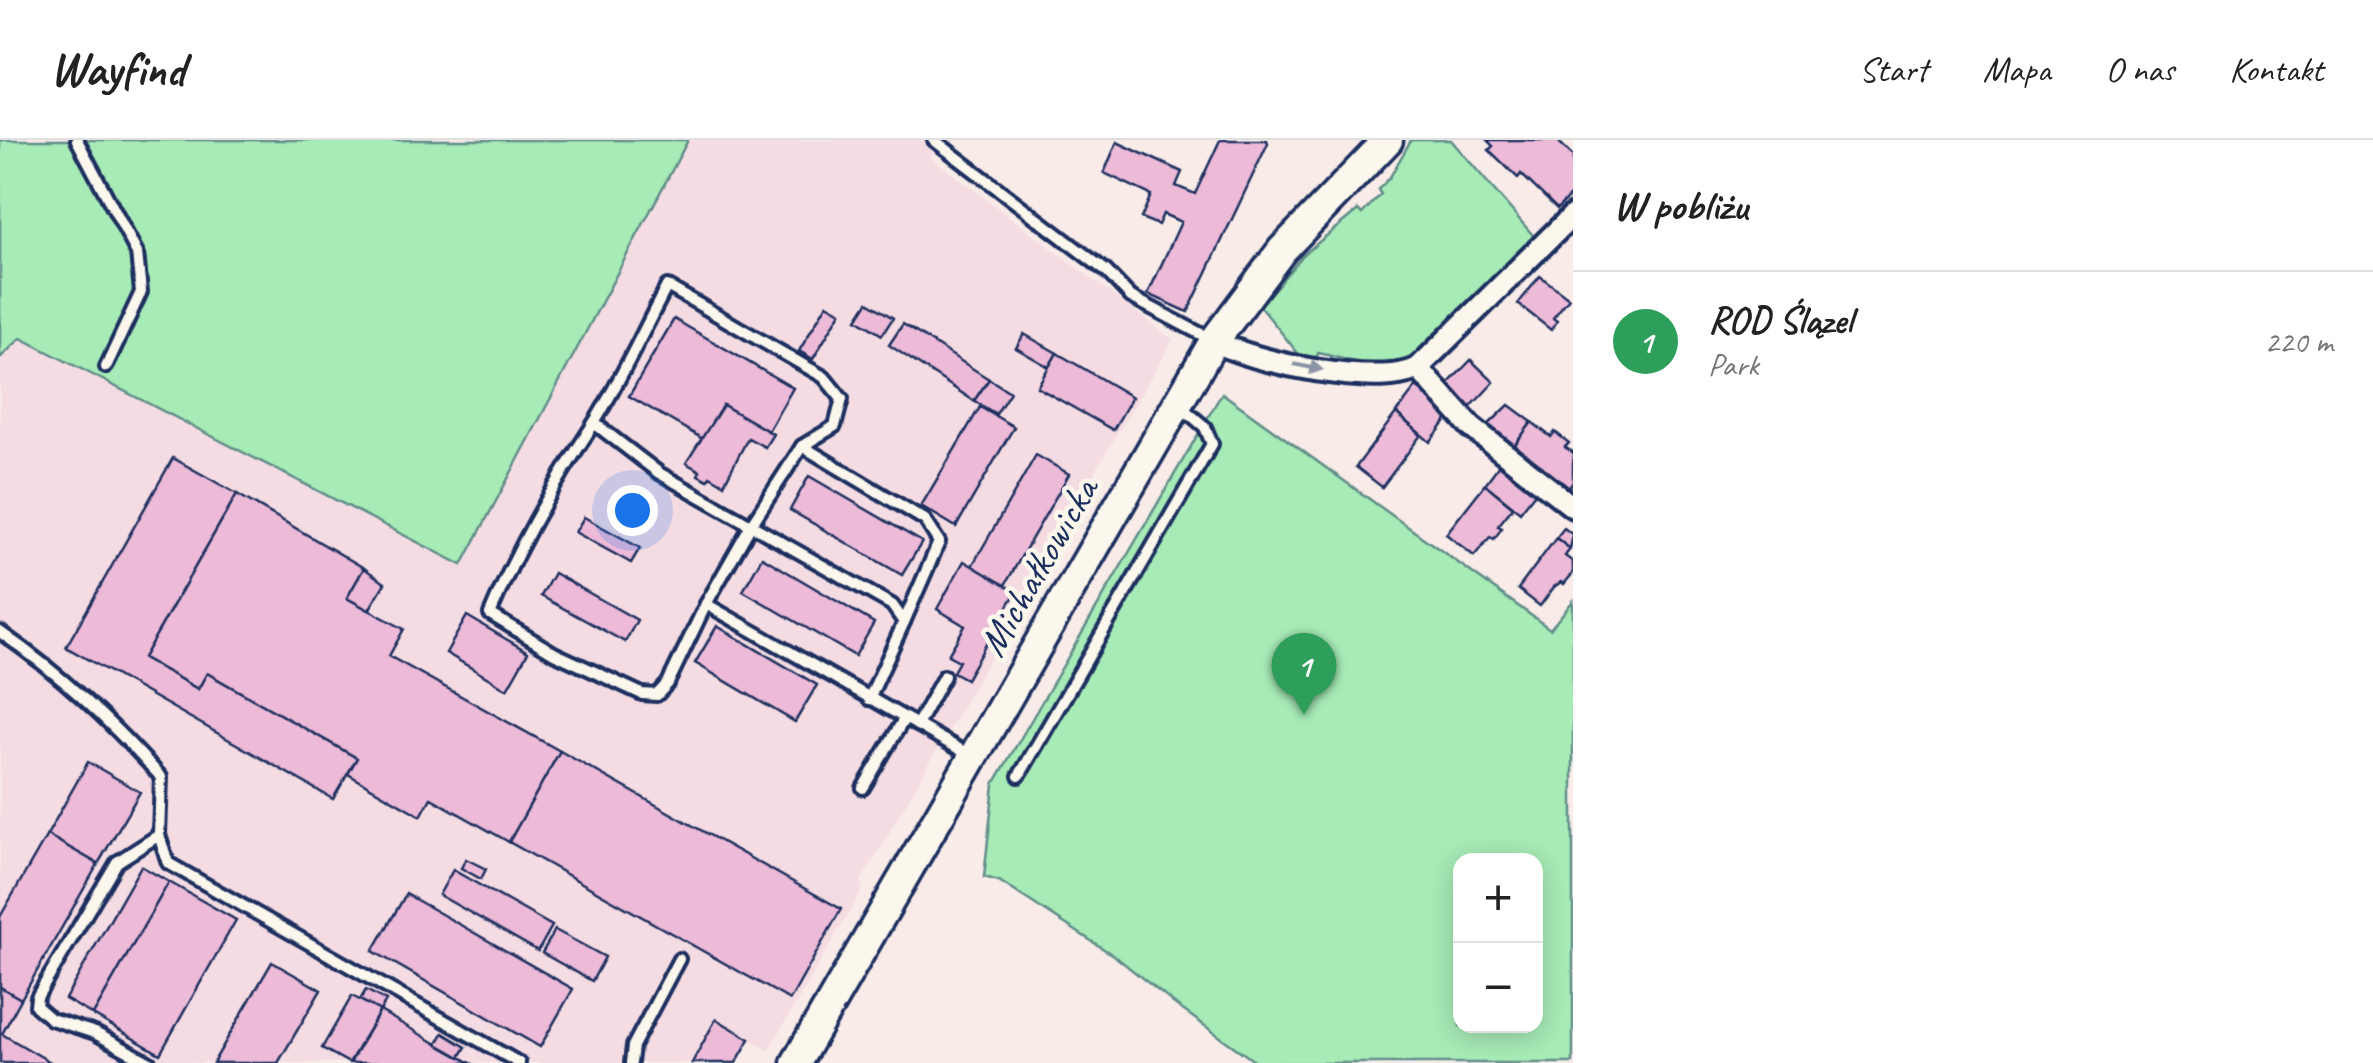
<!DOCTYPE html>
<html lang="pl">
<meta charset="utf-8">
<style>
body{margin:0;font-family:Caveat,sans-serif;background:#f2f2f2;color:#222}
.controls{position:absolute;right:30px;bottom:30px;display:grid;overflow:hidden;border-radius:20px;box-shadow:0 5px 25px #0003}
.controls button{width:90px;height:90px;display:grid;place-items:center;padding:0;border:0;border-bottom:2px solid #e0e0e0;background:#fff;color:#222;font:50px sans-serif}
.you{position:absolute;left:632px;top:370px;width:35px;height:35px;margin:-25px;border:8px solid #fff;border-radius:50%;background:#1a73e8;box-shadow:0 0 0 15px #1a73e833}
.badge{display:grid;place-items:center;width:65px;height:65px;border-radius:50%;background:#1f6fb2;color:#fff;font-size:32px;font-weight:700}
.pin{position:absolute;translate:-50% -82px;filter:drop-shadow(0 2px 5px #0008)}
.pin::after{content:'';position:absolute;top:52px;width:35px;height:30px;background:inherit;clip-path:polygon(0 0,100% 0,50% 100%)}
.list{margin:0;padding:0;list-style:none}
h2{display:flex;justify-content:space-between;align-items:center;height:130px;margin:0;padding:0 40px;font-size:42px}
h2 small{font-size:32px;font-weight:400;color:#767676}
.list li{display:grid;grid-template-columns:65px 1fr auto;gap:30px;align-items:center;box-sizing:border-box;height:140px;padding:0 40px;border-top:2px solid #e0e0e0}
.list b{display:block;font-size:38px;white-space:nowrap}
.list p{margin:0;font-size:32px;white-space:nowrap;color:#767676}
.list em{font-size:32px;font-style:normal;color:#767676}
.map{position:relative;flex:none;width:1573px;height:923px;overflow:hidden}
header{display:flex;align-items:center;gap:60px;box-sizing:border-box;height:140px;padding:0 50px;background:#fff;border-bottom:2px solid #e0e0e0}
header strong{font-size:48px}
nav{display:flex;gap:55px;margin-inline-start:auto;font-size:35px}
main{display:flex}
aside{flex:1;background:#fff}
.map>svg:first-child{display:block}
.built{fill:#f5dce3}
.green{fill:#a7ebb6;stroke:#618d8a;stroke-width:2.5;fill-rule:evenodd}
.building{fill:#edbad8;stroke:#1b2f5e;stroke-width:2.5}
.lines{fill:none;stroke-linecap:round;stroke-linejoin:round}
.lane-casing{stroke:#1b2f5e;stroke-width:18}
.street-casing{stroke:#1b2f5e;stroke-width:28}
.secondary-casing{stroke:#1b2f5e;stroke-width:35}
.lane{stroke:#fbf7ec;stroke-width:10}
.street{stroke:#fbf7ec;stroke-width:20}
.secondary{stroke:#fbf7ec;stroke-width:28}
.oneway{fill:#8b93a5}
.labels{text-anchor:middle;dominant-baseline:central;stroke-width:9;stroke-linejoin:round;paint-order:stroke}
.street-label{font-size:40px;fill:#1b2f5e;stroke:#fbf7ec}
</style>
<header>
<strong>Wayfind</strong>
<nav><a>Start</a><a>Mapa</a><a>O nas</a><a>Kontakt</a></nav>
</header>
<main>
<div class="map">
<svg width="1573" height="923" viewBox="0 0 1573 923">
<rect width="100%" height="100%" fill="#f8ebe8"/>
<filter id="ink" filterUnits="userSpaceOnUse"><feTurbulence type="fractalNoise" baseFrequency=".01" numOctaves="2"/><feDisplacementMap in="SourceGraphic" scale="20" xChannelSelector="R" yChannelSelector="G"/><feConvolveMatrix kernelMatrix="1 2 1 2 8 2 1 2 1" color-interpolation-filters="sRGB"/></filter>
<g filter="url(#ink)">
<!-- built -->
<path class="built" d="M688,0h267l-26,16 244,184 -80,134 1,4 -233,403 2,7 -12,21 -82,141 -19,-11 -14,24h-736v-705l21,-20 441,227z"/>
<!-- green -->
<g class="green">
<path d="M0,0h688l-226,425 -441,-227 -21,20z"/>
<path d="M1411,0h40l86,100 -120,114c-40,21 -59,7 -99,-1l-2,6 -15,-2 -41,-51 43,-51 55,-45 4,4 19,-20 -3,-4 12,-13z"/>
<path d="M1222,253l328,236 23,-28v462h-316l-80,-57 -61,-49 -117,-76 -15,-4 10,-93zM1460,720h76v166h-76z"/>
</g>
<!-- building -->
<g class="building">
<path d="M1220,0h47l1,3 -80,169 -40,-18 33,-72 -18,-8 -5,11 -17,-7 10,-23 -47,-22 13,-31 65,30 -6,14 19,8z"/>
<path d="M1487,0h70l16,16v37l-16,16 -36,-35 -3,4 -29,-28 4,-4z"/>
<path d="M1540,136l29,22 -16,20 4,3 -6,9 -33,-26z"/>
<path d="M868,162l25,16 -11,17 -25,-16z"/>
<path d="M827,164l14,8 -28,47 -14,-8z"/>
<path d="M674,179l119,69 -25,43 -45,-26 -20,34 -74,-43z"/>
<path d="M903,184l86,55 -15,22 -85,-56z"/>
<path d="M1024,194l33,19 -8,14 -33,-19z"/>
<path d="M1057,213l75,44 -19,33 -76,-43z"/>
<path d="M1471,220l23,22 -28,30 -23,-23z"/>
<path d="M989,239l21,13 -14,22 -22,-13z"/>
<path d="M1416,247l12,9 3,-3 20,22 -21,27 -34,-29z"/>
<path d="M723,265l50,29 -8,13 -17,-9 -24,46 -14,-8 -2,4 -10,-5 2,-4 -14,-8z"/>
<path d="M1509,265l23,17 -21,28 -27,-21z"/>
<path d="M980,267l34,20 -58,100 -35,-21z"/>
<path d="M1396,273l25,22 -39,52 -26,-20z"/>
<path d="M1532,282l19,15 4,-5 14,11 -4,4 8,6v29l-7,10 -55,-42z"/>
<path d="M1036,315l33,19 -64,111 -33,-19z"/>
<path d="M173,318l64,36 -94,164 55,31 9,-16 150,85 -24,41 -267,-152z"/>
<path d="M1502,321l36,28 -18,23 -35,-28z"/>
<path d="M809,336l113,66 -20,33 -112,-65z"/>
<path d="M1485,344l28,23 -15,19 4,2 -8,11 -4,-2 -16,19 -28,-22z"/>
<path d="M237,354l127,74 -17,30 57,31 -15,27 171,95 -51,91 -78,-44 -10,18 -73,-42 9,-16 -150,-85 -9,16 -55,-31z"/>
<path d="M584,377l56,31 -9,15 -56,-31z"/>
<path d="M1564,388l9,7 -3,14 -14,-11z"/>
<path d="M1556,398l14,11 -5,7 8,6v11l-9,11 -3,-2 -7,5 -14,19 -22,-17z"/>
<path d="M762,417l112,66 -19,33 -112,-65z"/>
<path d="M964,421l52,31 -50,87 -13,-7 6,-11 -11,-6 17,-29 -28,-17z"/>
<path d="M364,428l21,15 -16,27 -22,-12z"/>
<path d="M554,433l83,47 -12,22 -84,-46z"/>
<path d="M467,476l61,36 -21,37 -61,-36z"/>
<path d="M717,486l100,59 -22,37 -100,-59z"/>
<path d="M560,611l281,158 -51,91 -281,-158z"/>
<path d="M88,622l52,30 -42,72 -51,-29z"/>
<path d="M47,695l51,29 -77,135 -21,-12v-70z"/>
<path d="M466,719l20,10 -5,10 -20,-11z"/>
<path d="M141,726l28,16 -76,133 -28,-16z"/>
<path d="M453,730l99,56 -14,25 -99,-56z"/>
<path d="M169,742l67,38 -76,134 -67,-39z"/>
<path d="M406,754l167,95 -33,58 -167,-96z"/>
<path d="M555,790l50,27 -13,24 -50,-28z"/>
<path d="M272,822l49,28 -43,73h-65z"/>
<path d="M0,847l21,12 -19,35 -2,-1z"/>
<path d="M366,850l20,11 -6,10 -20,-11z"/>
<path d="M352,856l28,15 -31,52 -27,-15z"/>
<path d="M380,871l57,33 34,19h-121z"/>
<path d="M716,879l34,20 -14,24h-44z"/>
<path d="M0,893l2,1 50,29h-52z"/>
<path d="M443,893l23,14 -6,10 -23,-13z"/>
</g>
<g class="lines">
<defs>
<g id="lane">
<path d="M77,0l60,113 4,39 -35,75"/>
<path d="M934,0l172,131 25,26 83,44"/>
<path d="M667,146l157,91 18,22 -7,27 -33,20 -51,79 -45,79 -38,79 -11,12 -15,-1 -88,-41 -64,-39c28,-67 64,-130 104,-191 27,-43 49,-92 73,-137z"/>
<path d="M594,283l65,50 233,132 12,17 -35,77"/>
<path d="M802,306l123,74 14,22 -35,80"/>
<path d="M706,464l267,153"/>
<path d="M0,492c63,44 110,89 161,145l-2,58 9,28 351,200"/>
<path d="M917,585l27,-49"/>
<path d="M1019,636l193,-332 -7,-17 -26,-22"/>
<path d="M863,648l41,-69"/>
<path d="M150,923l-55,-30 -44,-14 -15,-13 1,-9 80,-135 42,-27"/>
<path d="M631,923l2,-17 46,-87"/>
</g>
<g id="street">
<path d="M1214,201c38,21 166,48 204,27l155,-153"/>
<path d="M1418,228l53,59 102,80"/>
</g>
<path id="secondary" d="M796,923l418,-722 68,-91 106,-110"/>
</defs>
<!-- lane casing -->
<use href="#lane" class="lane-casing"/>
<!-- street casing -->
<use href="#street" class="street-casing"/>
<!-- secondary casing -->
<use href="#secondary" class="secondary-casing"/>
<!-- lane -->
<use href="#lane" class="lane"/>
<!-- street -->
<use href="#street" class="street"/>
<!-- secondary -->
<use href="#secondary" class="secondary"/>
</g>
<!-- one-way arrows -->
<defs><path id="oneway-solid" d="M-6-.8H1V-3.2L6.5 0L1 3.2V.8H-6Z" transform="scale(2.5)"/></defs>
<use class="oneway" href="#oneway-solid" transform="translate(1308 227) rotate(11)"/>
</g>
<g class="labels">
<!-- street labels -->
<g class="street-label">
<text transform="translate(1038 427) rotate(-60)">Michałkowicka</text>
</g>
</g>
</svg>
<div class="controls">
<button>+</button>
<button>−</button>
</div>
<div class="you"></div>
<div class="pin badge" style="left:1304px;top:575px;background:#2e9e5b">1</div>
</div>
<aside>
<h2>W pobliżu<small></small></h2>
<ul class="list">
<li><span class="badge" style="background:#2e9e5b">1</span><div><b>ROD Ślązel</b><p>Park</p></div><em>220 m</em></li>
</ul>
</aside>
</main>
